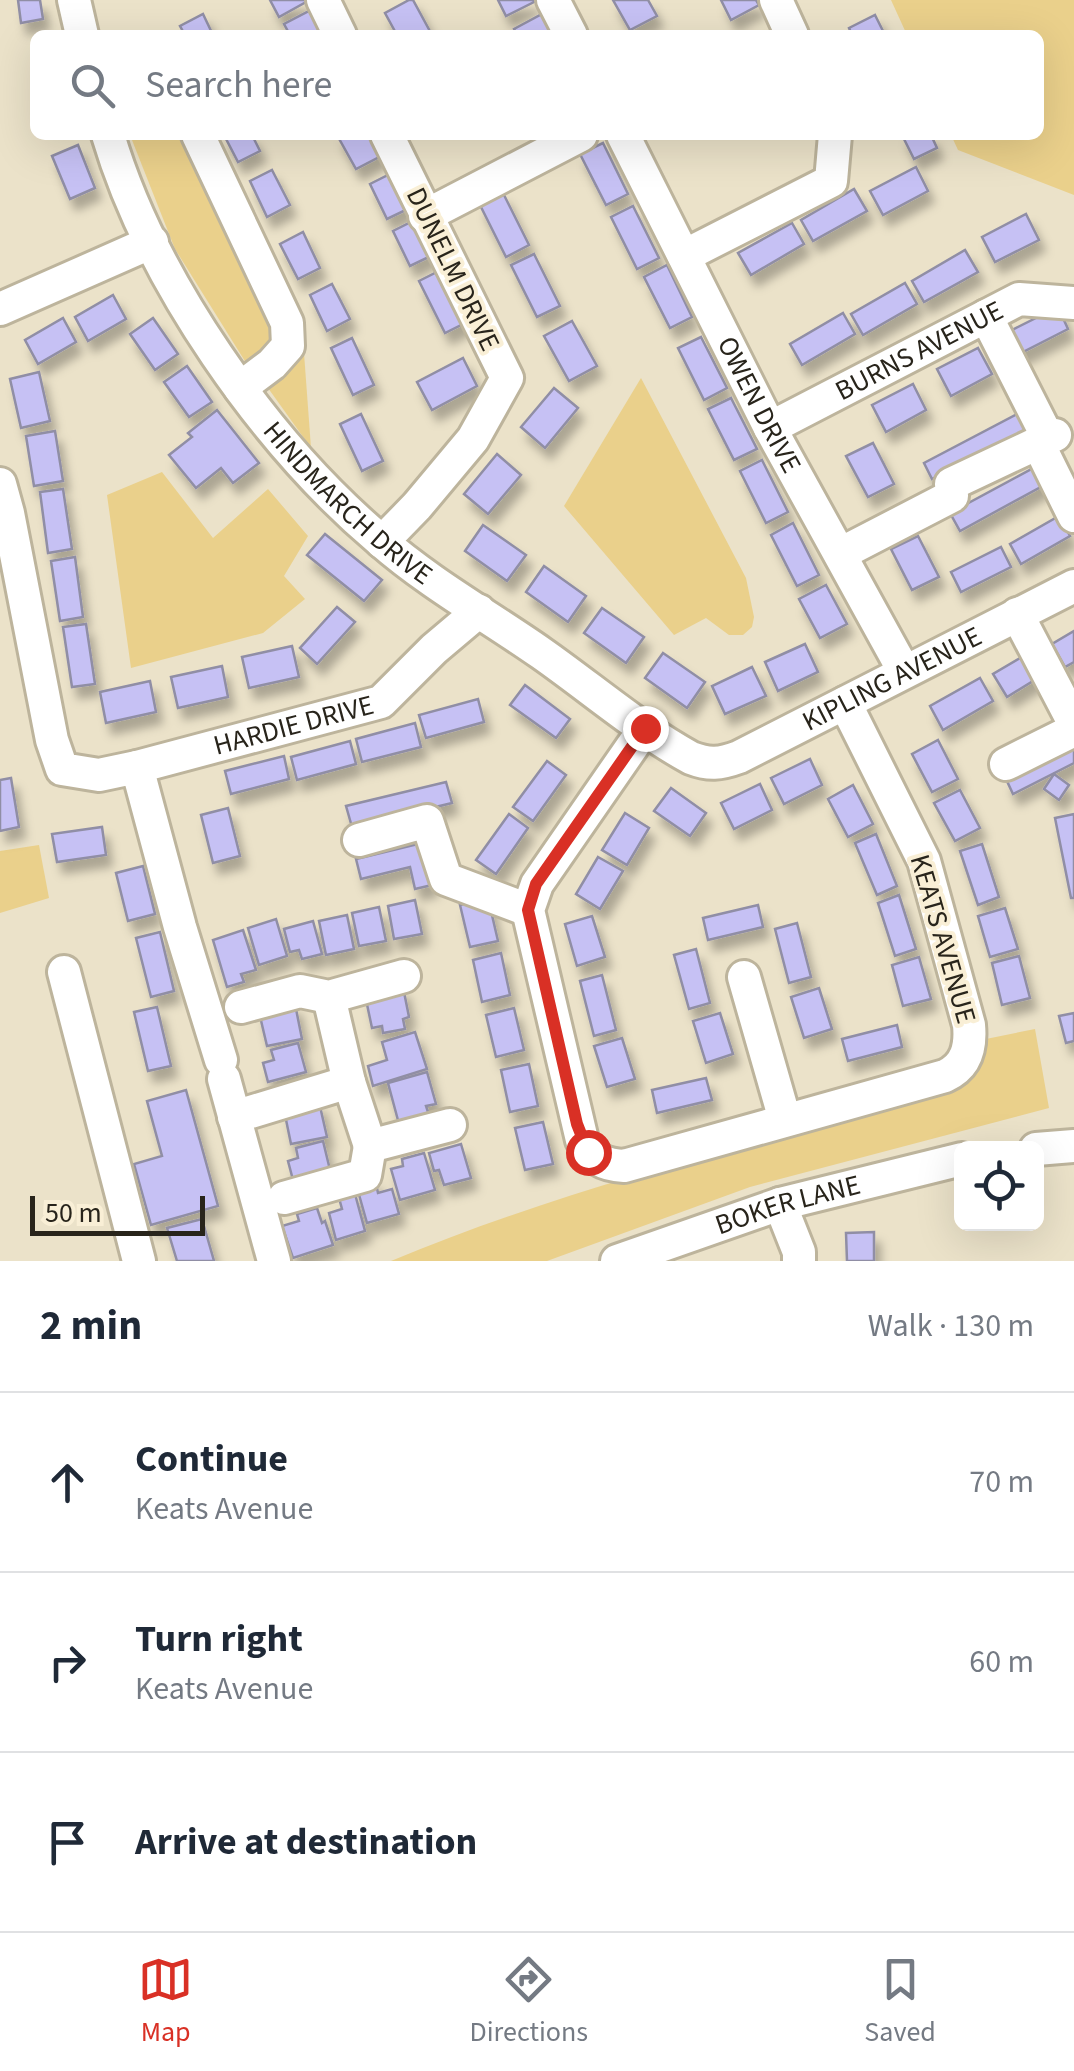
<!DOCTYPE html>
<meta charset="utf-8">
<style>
body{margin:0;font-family:"Source Sans 3",sans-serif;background:#f2f2f3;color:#1f2937}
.controls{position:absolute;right:30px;bottom:30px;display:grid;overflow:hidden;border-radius:15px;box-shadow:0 10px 40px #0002}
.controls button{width:90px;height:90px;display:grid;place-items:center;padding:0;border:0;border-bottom:2px solid #e0e1e3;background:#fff;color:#1f2937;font:50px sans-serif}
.scale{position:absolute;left:30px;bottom:25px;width:175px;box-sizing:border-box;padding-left:10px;border:5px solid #28241b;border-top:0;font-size:28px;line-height:35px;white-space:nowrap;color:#28241b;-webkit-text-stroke:8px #f9efd6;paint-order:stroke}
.stop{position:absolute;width:30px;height:30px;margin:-22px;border:8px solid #d93025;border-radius:50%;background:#fff}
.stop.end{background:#d93025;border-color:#fff;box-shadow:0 2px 10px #0008}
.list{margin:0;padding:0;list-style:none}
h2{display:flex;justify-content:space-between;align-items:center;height:130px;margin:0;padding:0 40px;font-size:42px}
h2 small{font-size:32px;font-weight:400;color:#747a83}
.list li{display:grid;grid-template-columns:65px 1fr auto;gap:30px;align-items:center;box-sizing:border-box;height:180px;padding:0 40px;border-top:2px solid #e0e1e3}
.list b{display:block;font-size:38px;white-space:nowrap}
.list p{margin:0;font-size:32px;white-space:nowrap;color:#747a83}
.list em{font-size:32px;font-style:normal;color:#747a83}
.icon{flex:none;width:55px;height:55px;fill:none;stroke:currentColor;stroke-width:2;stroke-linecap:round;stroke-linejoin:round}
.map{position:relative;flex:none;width:1074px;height:1261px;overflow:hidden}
.search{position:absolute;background:#fff;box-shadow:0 10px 40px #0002;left:30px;right:30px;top:30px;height:110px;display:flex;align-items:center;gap:25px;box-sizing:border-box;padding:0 35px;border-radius:15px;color:#747a83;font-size:38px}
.sheet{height:670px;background:#fff}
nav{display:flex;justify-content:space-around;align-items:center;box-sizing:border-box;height:140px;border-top:2px solid #e0e1e3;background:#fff;font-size:28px;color:#747a83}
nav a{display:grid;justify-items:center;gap:5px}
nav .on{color:#d93025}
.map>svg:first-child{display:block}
.green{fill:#ead08b}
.building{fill:#c6c1f4;stroke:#908ea5;stroke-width:2.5;filter:url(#shadow)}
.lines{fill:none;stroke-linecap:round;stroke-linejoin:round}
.minor-casing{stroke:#bdb49c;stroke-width:38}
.minor{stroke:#fff;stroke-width:32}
.route{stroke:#d93025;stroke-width:12}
.labels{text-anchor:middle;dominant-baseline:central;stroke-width:8;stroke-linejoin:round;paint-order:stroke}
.street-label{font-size:28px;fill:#28241b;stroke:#f9efd6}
</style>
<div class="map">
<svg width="1074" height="1261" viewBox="0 0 1074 1261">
<defs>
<filter id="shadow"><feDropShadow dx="6" dy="11" stdDeviation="5" flood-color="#0004"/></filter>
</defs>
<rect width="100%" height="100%" fill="#ebe2c9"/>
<!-- green -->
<g class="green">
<path d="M891,0h183v195l-116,-45 -7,-15h88v-100h-132z"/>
<path d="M130,135h53l92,201 -27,30 -73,-117z"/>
<path d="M304,353l7,95 -43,-60z"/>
<path d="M641,378l105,200 8,39 -2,10 -9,8h-14l-23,-17 -32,17 -110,-129z"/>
<path d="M162,472l51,66 55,-49 40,47 -24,40 21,23 -42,34 -132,35 -24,-173z"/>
<path d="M39,845l10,53 -49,15v-62z"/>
<path d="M1035,1029l14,79 -299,79 -203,74h-156c182,-76 376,-121 566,-175l22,-17 2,-29z"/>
</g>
<!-- building -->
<g class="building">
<path d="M18,0h22l3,19 -22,4z"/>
<path d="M270,0h35l1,2 -27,15z"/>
<path d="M409,0h4l19,35h-35l-12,-22z"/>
<path d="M498,0h35l1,2 -28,14z"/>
<path d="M613,0h35l9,16 -27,14z"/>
<path d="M721,0h35l3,5 -28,15z"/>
<path d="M311,10l14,25h-35l-6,-11z"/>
<path d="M203,14l10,21h-28l-5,-9z"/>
<path d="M542,14l11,21h-36l-3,-6z"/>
<path d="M875,15l10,20h-33l-3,-7z"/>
<path d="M224,135h28l8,16 -22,11z"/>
<path d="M337,135h35l11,20 -27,14z"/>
<path d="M902,135h29l6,13 -23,11z"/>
<path d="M603,143l25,51 -22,11 -26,-51z"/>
<path d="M78,145l17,43 -25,11 -18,-43z"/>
<path d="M916,167l12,24 -45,24 -13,-24z"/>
<path d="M272,170l18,35 -23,12 -17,-36z"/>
<path d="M392,173l18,35 -23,11 -17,-35z"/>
<path d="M854,189l13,22 -54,30 -12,-21z"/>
<path d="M503,193l26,52 -23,12 -26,-52z"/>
<path d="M633,206l26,52 -22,11 -26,-52z"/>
<path d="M1026,214l13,26 -44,22 -13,-25z"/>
<path d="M415,220l18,35 -23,11 -17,-35z"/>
<path d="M792,223l12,21 -53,31 -13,-22z"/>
<path d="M303,232l17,36 -22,11 -18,-35z"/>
<path d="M965,250l13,22 -54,30 -12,-21z"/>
<path d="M534,254l26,52 -23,11 -26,-52z"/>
<path d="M667,265l25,52 -22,11 -26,-51z"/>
<path d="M441,270l26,52 -22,11 -26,-52z"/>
<path d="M905,283l12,21 -54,31 -12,-21z"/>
<path d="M332,284l18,35 -23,12 -17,-36z"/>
<path d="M113,295l13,24 -38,22 -13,-24z"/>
<path d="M1058,307l10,22 -51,26 -11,-22z"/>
<path d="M843,313l12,21 -53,31 -12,-21z"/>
<path d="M63,318l13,24 -38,22 -13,-24z"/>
<path d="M153,318l25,36 -23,16 -25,-36z"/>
<path d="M572,321l25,45 -28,15 -25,-45z"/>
<path d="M701,337l26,51 -23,12 -26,-52z"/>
<path d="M352,338l22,47 -21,10 -22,-47z"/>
<path d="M978,348l14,26 -41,22 -14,-27z"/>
<path d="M463,358l14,28 -45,24 -15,-28z"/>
<path d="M187,366l25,36 -23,15 -25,-35z"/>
<path d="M39,372l11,49 -29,7 -11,-49z"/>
<path d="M913,384l13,26 -40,22 -14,-27z"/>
<path d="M554,388l24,20 -33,40 -24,-21z"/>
<path d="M731,398l26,51 -23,11 -26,-51z"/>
<path d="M217,410l42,53 -26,20 -12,-15 -25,20 -27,-33 23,-18 -4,-4z"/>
<path d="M1023,411l8,16 -99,52 -8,-16z"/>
<path d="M361,414l22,47 -21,10 -22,-47z"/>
<path d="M55,431l8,50 -29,5 -8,-50z"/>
<path d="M873,443l21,41 -26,13 -22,-41z"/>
<path d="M497,454l24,21 -33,39 -24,-20z"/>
<path d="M762,460l26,52 -22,11 -26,-52z"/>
<path d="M1039,465l9,18 -88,48 -10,-18z"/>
<path d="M63,489l9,60 -24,4 -8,-61z"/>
<path d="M1059,516l11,20 -49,28 -11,-20z"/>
<path d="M793,523l26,52 -22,11 -26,-51z"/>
<path d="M483,525l43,30 -19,26 -42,-30z"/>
<path d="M325,534l57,46 -18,21 -57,-46z"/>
<path d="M918,536l21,41 -27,13 -21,-41z"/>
<path d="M1001,547l10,20 -50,25 -10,-20z"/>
<path d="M75,557l8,60 -23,4 -9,-60z"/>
<path d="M544,566l42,30 -18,26 -42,-30z"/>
<path d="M826,585l21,39 -27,14 -21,-39z"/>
<path d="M337,607l18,15 -38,42 -17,-16z"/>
<path d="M602,608l42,29 -18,26 -42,-30z"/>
<path d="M86,624l9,60 -23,3 -9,-60z"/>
<path d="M1074,631v31l-9,5 -13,-23z"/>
<path d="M805,644l13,28 -40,19 -13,-29z"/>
<path d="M292,646l7,31 -50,11 -7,-31z"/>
<path d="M663,653l42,29 -18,26 -42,-30z"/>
<path d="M1027,654l14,22 -34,21 -14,-23z"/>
<path d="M222,666l6,31 -50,11 -7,-31z"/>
<path d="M752,667l14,29 -41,18 -13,-28z"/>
<path d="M980,678l13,23 -50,29 -13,-24z"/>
<path d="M150,681l6,31 -50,11 -6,-31z"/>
<path d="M525,685l45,34 -14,19 -46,-33z"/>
<path d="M478,699l6,23 -58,16 -7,-23z"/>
<path d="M415,723l6,24 -59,15 -6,-23z"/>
<path d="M938,740l20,39 -26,13 -20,-38z"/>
<path d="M350,741l6,23 -59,16 -6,-23z"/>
<path d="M1074,744v19l-61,31 -7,-15z"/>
<path d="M284,756l5,23 -58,15 -6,-23z"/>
<path d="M810,759l12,26 -38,19 -13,-26z"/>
<path d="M547,761l19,14 -33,46 -20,-14z"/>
<path d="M1054,774l15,11 -10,15 -15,-11z"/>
<path d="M11,778l8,49 -19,4v-51z"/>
<path d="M446,782l6,21 -100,24 -6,-21z"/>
<path d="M760,784l12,26 -38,19 -13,-26z"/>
<path d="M853,785l20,39 -25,13 -20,-38z"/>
<path d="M671,788l35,25 -16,23 -36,-25z"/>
<path d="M960,790l20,38 -25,13 -21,-38z"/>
<path d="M228,808l12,48 -27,7 -12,-48z"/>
<path d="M625,813l24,15 -22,37 -25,-15z"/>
<path d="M509,814l19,14 -32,46 -20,-14z"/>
<path d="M1074,814v84h-3l-16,-80z"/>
<path d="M102,827l4,28 -49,7 -5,-28z"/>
<path d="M876,834l21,52 -20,9 -22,-52z"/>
<path d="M422,843l10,42 -17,4 -5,-22 -49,12 -5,-20z"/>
<path d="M982,844l17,53 -21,8 -18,-54z"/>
<path d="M598,857l25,14 -23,38 -24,-15z"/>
<path d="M143,866l12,48 -27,7 -12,-48z"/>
<path d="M899,895l17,54 -21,7 -17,-53z"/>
<path d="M488,898l10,43 -28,6 -10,-42z"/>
<path d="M415,900l7,34 -28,5 -6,-33z"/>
<path d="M758,905l5,22 -55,13 -5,-22z"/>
<path d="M379,907l7,34 -27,5 -7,-33z"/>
<path d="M1005,908l13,41 -28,8 -12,-41z"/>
<path d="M347,915l7,34 -28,6 -7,-34z"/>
<path d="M592,916l13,41 -28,9 -12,-42z"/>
<path d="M276,919l11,37 -28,9 -11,-37z"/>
<path d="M313,921l9,33 -20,5 -3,-9 -9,2 -6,-23z"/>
<path d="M797,923l14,54 -22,6 -14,-54z"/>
<path d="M243,930l13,40 -15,4 3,8 -17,5 -14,-47z"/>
<path d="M160,932l14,59 -23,6 -15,-59z"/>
<path d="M696,949l14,54 -21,6 -15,-54z"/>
<path d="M501,953l9,42 -28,7 -9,-42z"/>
<path d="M1019,956l11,42 -28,7 -10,-42z"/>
<path d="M919,957l12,42 -28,7 -11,-41z"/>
<path d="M602,975l14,55 -22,6 -14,-55z"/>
<path d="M403,987l6,30 -6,2 2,10 -22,4 -1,-7 -10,2 -7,-33z"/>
<path d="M819,988l13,41 -28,9 -13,-41z"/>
<path d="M295,1004l7,35 -35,7 -8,-34z"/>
<path d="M157,1007l14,59 -23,5 -14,-59z"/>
<path d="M514,1008l10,42 -28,7 -10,-42z"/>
<path d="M720,1013l13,41 -27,9 -13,-42z"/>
<path d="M1074,1013v28l-8,2 -7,-27z"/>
<path d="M897,1025l5,22 -54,14 -6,-22z"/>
<path d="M415,1032l12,37 -54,17 -5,-20 19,-6 -5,-18z"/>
<path d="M622,1038l13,41 -28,8 -13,-41z"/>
<path d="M298,1043l8,29 -38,10 -5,-19 11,-3 -3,-10z"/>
<path d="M529,1064l9,42 -28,6 -9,-42z"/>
<path d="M427,1072l9,32 -10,2 3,9 -30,9 -11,-41z"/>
<path d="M706,1078l6,22 -55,13 -5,-23z"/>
<path d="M186,1090l32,116 -67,19 -17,-61 28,-8 -15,-55z"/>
<path d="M319,1102l8,35 -36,7 -7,-34z"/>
<path d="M543,1122l10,42 -28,6 -10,-42z"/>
<path d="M323,1141l7,29 -37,10 -5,-19 10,-3 -2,-10z"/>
<path d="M461,1144l10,34 -27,7 -5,-15 -5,1 -5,-18z"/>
<path d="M424,1153l11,37 -35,10 -9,-31 12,-3 -1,-7z"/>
<path d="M375,1179l3,14 14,-4 7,25 -32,9 -11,-39z"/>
<path d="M355,1194l10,37 -29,9 -7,-27 13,-4 -3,-11z"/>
<path d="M317,1208l5,15 3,-2 8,24 -40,13 -11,-32 17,-5 -2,-7z"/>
<path d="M202,1219l12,42h-37l-10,-33z"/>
<path d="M874,1232v29h-27l-1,-28z"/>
</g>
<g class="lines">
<defs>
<g id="minor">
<path d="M74,0l8,35"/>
<path d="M323,0l17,35"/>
<path d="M553,0l18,35"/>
<path d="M776,0l16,35"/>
<path id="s1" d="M108,135c43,145 157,308 272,405 49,43 108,76 161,113 50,35 97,76 150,105 18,7 29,6 48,-1l335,-171"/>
<path d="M198,135l89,188 1,23 -16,18 -32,24"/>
<path id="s2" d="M623,135l147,293 134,243"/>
<path d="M425,216l156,-81"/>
<path d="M684,256l147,-75 4,-46"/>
<path d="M0,309l152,-67"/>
<path d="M986,316l62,122"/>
<path id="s3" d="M770,428l249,-129 55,4"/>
<path d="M1055,435l-17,8 36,73"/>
<path d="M0,484l8,29 44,227 10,29 37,6 38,-8 43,160 41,133"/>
<path d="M382,542l35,-36 56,-67 34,-61 -120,-243"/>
<path d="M840,554l112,-58 -1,-12 87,-41"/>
<path d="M1017,614l57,109"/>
<path d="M645,728l-108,156 -9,26 54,230c10,18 21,25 42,26l321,-90c22,-10 26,-30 24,-51l-45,-164 -79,-158"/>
<path d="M1006,764l68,-34"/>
<path id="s4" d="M137,767l244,-65 53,-53 45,-38"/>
<path d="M359,840l68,-19 19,58 82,31"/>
<path d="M64,972l75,289"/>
<path d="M744,977l41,143"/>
<path d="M329,997l20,85 21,64"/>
<path d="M241,1007l59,-16 29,6 75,-21"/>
<path d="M224,1079l50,182"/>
<path d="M234,1117l115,-35"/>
<path d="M1036,1149l38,-3"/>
<path d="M284,1198l81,-23 5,-29 80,-21"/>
<path d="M780,1204l19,48v9"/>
<path id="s5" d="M617,1261l163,-57 182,-45"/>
</g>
</defs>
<!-- minor casing -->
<use href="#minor" class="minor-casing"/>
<!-- minor -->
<use href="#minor" class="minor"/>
</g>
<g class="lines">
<!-- route -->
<path class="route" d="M588,1152l-11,-28 -49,-214 8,-26 109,-156"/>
</g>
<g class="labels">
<!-- street labels -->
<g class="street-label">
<text transform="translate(453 269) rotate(64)">DUNELM DRIVE</text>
<text stroke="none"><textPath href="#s3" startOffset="168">BURNS AVENUE</textPath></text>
<text stroke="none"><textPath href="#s2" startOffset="302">OWEN DRIVE</textPath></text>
<text stroke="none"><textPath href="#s1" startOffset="445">HINDMARCH DRIVE</textPath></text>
<text stroke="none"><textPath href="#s1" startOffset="1095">KIPLING AVENUE</textPath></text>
<text stroke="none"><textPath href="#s4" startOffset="162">HARDIE DRIVE</textPath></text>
<text transform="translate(943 939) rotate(74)">KEATS AVENUE</text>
<text stroke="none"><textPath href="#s5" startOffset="180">BOKER LANE</textPath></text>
</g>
</g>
</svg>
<div class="controls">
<button><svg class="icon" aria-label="locate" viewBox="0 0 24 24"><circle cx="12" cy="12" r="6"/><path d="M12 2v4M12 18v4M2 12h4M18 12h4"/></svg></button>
</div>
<div class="scale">50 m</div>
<div class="stop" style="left:588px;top:1152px"></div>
<div class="stop end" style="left:645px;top:728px"></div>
<div class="search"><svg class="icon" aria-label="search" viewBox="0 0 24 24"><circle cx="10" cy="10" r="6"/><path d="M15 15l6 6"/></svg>Search here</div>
</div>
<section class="sheet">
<h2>2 min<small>Walk · 130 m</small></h2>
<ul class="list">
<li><svg class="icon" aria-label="ahead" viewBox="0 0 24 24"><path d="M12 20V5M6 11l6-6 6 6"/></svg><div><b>Continue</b><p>Keats Avenue</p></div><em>70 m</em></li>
<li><svg class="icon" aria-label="right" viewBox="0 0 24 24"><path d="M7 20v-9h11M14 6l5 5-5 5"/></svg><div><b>Turn right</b><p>Keats Avenue</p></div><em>60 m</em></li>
<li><svg class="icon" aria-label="arrive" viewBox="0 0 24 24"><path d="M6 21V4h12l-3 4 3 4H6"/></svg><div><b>Arrive at destination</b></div></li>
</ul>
</section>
<nav>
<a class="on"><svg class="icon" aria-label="map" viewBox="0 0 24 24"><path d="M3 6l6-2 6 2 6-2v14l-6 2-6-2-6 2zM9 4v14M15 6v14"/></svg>Map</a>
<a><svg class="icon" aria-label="directions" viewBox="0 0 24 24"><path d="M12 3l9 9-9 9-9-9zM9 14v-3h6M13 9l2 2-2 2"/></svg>Directions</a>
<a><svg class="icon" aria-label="saved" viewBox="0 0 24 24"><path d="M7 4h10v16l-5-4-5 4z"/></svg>Saved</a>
</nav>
